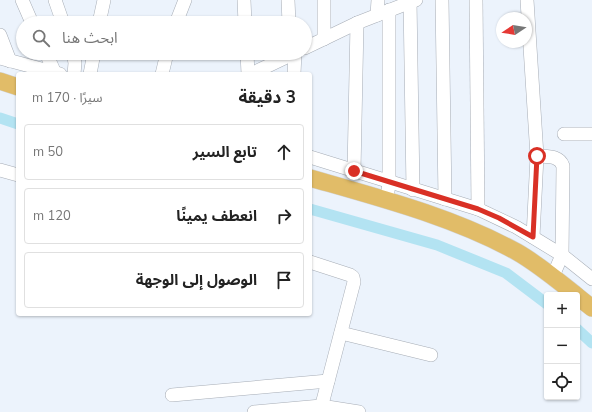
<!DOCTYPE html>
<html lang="ar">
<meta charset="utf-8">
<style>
body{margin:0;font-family:"Nunito Sans","Noto Sans Arabic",sans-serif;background:#f2f2f2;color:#222;direction:rtl}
.controls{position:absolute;right:12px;bottom:12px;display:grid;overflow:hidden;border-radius:4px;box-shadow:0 1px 3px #0004}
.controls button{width:36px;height:36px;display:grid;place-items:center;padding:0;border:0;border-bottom:1px solid #e0e0e0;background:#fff;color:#222;font:20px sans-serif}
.compass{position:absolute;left:496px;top:12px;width:36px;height:36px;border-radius:50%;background:#fff;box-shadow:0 1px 3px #0004;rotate:258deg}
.stop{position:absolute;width:12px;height:12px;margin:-9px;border:3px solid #d93025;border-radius:50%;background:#fff}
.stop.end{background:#d93025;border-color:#fff;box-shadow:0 1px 4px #0008}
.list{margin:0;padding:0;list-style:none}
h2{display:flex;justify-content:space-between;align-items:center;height:52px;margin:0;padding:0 16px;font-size:17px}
h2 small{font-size:13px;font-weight:400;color:#767676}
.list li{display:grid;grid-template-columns:26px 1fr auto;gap:12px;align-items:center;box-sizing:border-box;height:56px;margin:0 8px 8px;padding:0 8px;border:1px solid #e0e0e0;border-radius:4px}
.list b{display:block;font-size:15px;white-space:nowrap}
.list em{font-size:13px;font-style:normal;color:#767676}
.icon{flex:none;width:22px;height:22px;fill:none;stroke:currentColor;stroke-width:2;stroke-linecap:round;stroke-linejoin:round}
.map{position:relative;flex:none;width:592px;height:412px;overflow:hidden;direction:ltr}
.search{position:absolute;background:#fff;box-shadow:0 1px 3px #0004;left:16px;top:16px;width:296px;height:44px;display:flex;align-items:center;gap:10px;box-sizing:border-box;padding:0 14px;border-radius:22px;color:#767676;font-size:15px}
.panel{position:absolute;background:#fff;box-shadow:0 1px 3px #0004;left:16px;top:72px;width:296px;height:244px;border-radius:4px;direction:rtl}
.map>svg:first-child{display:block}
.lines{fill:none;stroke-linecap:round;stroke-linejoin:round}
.canal{stroke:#b3e3f2;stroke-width:11}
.minor-casing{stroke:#a7adb6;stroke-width:14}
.major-casing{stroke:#d2d3d3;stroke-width:18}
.minor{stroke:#fff;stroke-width:13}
.major{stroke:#e1bc68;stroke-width:17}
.route{stroke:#d93025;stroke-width:5}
</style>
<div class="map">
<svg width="592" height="412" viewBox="0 0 592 412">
<rect width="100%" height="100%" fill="#ecf3fc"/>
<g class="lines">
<!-- canal -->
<g class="canal">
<path d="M0,118l18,6"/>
<path d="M310,209l127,36 69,28 41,31"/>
<path d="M577,329l15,14"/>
</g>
<defs>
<g id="minor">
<path d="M22,0l10,23"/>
<path d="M55,0l8,23"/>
<path d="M244,0l1,23"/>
<path d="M288,0l1,23"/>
<path d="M410,0l3,190"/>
<path d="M442,0l3,199"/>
<path d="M476,0l2,209"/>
<path d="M527,0l10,156 -4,81"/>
<path d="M377,15l1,-15"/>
<path d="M99,23l5,-23"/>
<path d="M176,23l9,-23"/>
<path d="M0,35l10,26"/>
<path d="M324,39v-39"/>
<path d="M305,48l52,-25 59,-23"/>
<path d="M46,53l8,18"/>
<path d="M73,53l2,10 -1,11"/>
<path d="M247,53l1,21"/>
<path d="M0,58l60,16"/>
<path d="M90,74l4,-21"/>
<path d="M162,74l5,-21"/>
<path d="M251,74l44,-21"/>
<path d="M294,74l1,-21"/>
<path d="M564,134h28"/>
<path d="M537,156c10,1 22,-1 26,10l-1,89 -9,21"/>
<path d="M310,157l168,52 38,18 46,28 30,24"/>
<path d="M0,170l18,5"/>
<path d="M354,171l3,-148"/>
<path d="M387,201l2,-19v-172"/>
<path d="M310,262l40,13 3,2 1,5 -34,130"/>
<path d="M341,333l90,22"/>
<path d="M172,395l156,-14"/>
<path d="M254,412l67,-6 38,6"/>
</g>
<g id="major">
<path d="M0,81l18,6"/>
<path d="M310,178c70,20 143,39 207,74 21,12 40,28 59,43"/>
<path d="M577,296l15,12"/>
</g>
</defs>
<!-- minor casing -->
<use href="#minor" class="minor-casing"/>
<!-- major casing -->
<use href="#major" class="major-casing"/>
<!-- minor -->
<use href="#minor" class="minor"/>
<!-- major -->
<use href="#major" class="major"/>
</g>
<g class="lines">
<!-- route -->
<path class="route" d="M354,171l124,38 21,9 34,19 4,-81"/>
</g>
</svg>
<div class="controls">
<button>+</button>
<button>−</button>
<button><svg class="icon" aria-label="locate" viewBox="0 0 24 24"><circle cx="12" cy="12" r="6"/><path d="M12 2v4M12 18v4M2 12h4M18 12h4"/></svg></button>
</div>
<svg class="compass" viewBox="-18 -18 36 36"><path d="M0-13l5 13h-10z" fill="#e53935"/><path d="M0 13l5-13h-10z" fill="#767676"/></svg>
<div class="stop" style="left:537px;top:156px"></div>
<div class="stop end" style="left:354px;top:171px"></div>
<div class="search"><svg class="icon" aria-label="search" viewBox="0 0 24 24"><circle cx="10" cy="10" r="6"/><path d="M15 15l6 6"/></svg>ابحث هنا</div>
<section class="panel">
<h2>3 دقيقة<small>سيرًا · 170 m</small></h2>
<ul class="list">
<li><svg class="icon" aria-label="ahead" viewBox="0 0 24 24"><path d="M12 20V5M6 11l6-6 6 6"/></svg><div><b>تابع السير</b></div><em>50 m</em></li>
<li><svg class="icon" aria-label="right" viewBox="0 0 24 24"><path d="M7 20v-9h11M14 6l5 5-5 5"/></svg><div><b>انعطف يمينًا</b></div><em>120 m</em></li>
<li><svg class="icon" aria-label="arrive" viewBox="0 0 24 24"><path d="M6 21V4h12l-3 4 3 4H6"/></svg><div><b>الوصول إلى الوجهة</b></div></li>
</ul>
</section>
</div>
